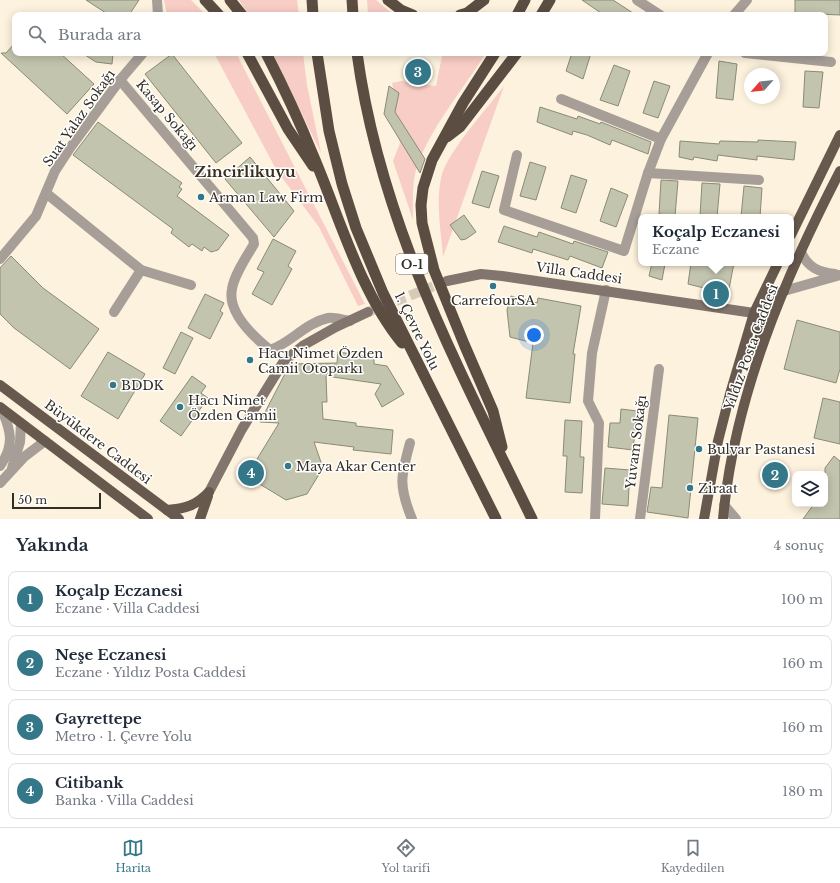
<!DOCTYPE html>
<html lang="tr">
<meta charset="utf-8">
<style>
body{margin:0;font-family:"Libre Baskerville",serif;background:#f2f2f3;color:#1f2937}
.controls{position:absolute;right:12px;bottom:12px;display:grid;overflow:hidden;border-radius:8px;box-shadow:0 2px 10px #0003}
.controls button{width:36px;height:36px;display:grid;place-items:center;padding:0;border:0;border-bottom:1px solid #e0e1e3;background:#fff;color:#1f2937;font:20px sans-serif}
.compass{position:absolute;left:744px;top:68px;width:36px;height:36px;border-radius:50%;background:#fff;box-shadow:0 2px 10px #0003;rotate:243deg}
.scale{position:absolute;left:12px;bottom:10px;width:89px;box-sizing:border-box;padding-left:4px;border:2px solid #332f27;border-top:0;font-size:11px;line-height:14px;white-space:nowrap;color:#332f27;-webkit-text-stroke:3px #fff;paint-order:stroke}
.you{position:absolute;left:534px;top:335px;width:14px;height:14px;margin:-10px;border:3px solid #fff;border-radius:50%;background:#1a73e8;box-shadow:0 0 0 6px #1a73e833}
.badge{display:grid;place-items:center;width:26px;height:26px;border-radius:50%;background:#347788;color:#fff;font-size:13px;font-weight:700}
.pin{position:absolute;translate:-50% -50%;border:2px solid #fff;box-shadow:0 1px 4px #0006}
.popup{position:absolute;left:638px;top:214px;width:156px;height:52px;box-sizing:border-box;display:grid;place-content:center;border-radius:8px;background:#fff;filter:drop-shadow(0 1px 3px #0005);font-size:13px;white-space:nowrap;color:#747a83}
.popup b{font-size:15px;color:#1f2937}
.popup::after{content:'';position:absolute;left:50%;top:100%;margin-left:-8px;border:8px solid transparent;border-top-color:#fff}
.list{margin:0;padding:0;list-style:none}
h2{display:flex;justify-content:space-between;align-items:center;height:52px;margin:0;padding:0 16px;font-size:17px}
h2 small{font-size:13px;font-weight:400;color:#747a83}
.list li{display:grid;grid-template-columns:26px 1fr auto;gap:12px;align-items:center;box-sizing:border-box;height:56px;margin:0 8px 8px;padding:0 8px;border:1px solid #e0e1e3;border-radius:8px}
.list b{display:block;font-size:15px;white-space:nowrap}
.list p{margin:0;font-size:13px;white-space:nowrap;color:#747a83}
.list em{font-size:13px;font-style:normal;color:#747a83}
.icon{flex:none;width:22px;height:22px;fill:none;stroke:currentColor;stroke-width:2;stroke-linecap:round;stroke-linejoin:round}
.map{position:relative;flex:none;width:840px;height:519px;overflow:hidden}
.search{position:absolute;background:#fff;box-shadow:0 2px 10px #0003;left:12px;right:12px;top:12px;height:44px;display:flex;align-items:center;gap:10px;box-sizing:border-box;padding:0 14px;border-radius:8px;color:#747a83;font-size:15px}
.sheet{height:308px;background:#fff}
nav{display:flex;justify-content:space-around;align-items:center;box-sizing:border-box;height:56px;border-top:1px solid #e0e1e3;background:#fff;font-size:11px;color:#747a83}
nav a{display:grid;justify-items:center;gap:2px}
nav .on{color:#347788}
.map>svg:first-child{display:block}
.green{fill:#f8cdc5}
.building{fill:#c2c4ae;stroke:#898b76}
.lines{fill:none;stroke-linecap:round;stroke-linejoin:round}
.secondary-tunnel{stroke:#d5cbb9;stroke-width:10;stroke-dasharray:10 5;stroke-linecap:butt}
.minor{stroke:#a79e98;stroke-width:10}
.tertiary{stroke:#a79e98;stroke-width:10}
.secondary{stroke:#82756d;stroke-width:10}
.primary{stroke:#68594e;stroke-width:10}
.trunk{stroke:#5c4d42;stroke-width:11}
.poi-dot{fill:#347788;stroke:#fff;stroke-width:1.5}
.labels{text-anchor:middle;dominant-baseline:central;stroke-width:3;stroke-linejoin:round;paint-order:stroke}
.shield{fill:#fff;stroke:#706d68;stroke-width:1}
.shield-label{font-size:12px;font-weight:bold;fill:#332f27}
.street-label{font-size:13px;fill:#332f27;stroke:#fff}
.poi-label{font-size:13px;fill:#332f27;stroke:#fff;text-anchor:start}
.quarter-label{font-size:15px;font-weight:bold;fill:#382f1e;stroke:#fff}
</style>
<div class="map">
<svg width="840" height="519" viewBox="0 0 840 519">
<rect width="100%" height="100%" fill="#fdf2dd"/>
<!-- green -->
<g class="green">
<path d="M164,0h27l15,15h-39z"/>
<path d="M239,0h58l2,15h-50z"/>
<path d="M367,0h9l18,15h-26z"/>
<path d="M214,53h22l129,251 -7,2 -39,-79 -42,-56z"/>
<path d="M272,53h31l4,32 14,68z"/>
<path d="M465,53h21c-22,35 -62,83 -71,121 -3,15 -2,31 -2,46l-20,-59 7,-18 -6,-26 1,-20 -3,-14 9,-2 35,5 6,-30 3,-2 15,1z"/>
<path d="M504,86l-61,171c-2,-26 -8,-57 -1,-83 8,-25 45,-65 62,-88z"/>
</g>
<!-- building -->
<g class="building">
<path d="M86,0h53l-10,15h-20z"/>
<path d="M582,0h31l23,15h-32z"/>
<path d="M795,0h45v15l-45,-2z"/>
<path d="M15,43v10h45l34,31 -27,30 -66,-61h5z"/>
<path d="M82,53h31l-1,11 -16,-2z"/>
<path d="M572,53h19l-8,26 -17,-8z"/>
<path d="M172,54l70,89 -26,20 -71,-89z"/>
<path d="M719,61l18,3 -4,36 -17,-2z"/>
<path d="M614,65l16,6 -12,35 -18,-6z"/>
<path d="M805,71l18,1 -4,36 -16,-1z"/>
<path d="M654,81l16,5 -12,32 -15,-5z"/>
<path d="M389,86l10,7 -4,19 30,47 -5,14 -36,-59z"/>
<path d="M540,107l37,12 1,-3 22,8 1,-2 50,20 -3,12 -36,-14 -2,5 -23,-10 -14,-4 -1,4 -35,-13z"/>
<path d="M98,122l84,61 -3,4 3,2 -5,7 52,39 -11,15 -7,2 -7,-5 -2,4 -10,-7 -3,3 -18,-14 2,-4 -100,-74z"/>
<path d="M758,140l38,2 -2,18 -37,-4v4l-39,-5 -1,6 -23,-4 -1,3 -14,-3 1,-16 39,3 1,-3 38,1z"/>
<path d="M250,157l44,54 -20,26 -49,-58z"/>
<path d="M530,162l16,5 -10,33 -16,-4z"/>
<path d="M482,171l17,5 -10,32 -17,-5z"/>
<path d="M571,175l16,5 -11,33 -15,-5z"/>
<path d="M661,180l17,1 -3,35 -16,-2z"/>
<path d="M702,183l18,1 -3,33 -17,-1z"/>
<path d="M744,186l18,2 -2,29h-19z"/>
<path d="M611,188l17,7 -12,32 -16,-6z"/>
<path d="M464,215l12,17 -10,7 -5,1 -11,-15z"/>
<path d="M504,226l33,11 2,-5 34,12 1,-3 34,11 -6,16 -32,-12 -2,4 -35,-11 -1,4 -34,-11z"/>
<path d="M273,239l23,12 -8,15 4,3 -20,36 -20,-11 12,-22 -7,-3z"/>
<path d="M11,256l32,32 56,41 -29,40 -56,-41 -14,-14v-46z"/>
<path d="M652,263l13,1 -3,16 -13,-4z"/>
<path d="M691,263h43l-6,31 -40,-10z"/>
<path d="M205,294l19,9 -4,8 3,2 -13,26 -22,-11z"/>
<path d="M511,296l26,7 1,-5 43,8 -8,48h2l-5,49 -44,-5 7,-55 -23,-6 -3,-27z"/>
<path d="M797,320l43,12v37l-4,14 -52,-14z"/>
<path d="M181,332l12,6 -18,36 -12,-6z"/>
<path d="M108,352l37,22 -27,45 -37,-23z"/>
<path d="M338,352l36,5v7l13,2 17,28 -22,13 -7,-13 6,-10 -55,-8 1,26h-5l1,17 33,4v3l37,4 -2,24 -38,-4 1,-3 -40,-5 9,26 -16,26 -21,6 -28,-17 -4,-19 25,-41 -19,-1 30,-58 47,-1z"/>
<path d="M192,376l14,10 -5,7 7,5 -27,38 -21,-15z"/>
<path d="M823,398l17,4v42l-26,-6z"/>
<path d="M621,409l16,2 -4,39 -25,-3 2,-24h10z"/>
<path d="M669,415l29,3 -10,100 -41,-6 4,-25 11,1z"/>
<path d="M565,420l17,1 -2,36h4l-2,36 -17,-1 2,-36h-4z"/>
<path d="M834,456l6,5v58h-37l11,-15h11v-36z"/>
<path d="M605,468l25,2 -2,36 -26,-2z"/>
</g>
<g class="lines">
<!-- secondary-tunnel -->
<path class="secondary-tunnel" d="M368,312l79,-31"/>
<!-- minor -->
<g class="minor">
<path d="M157,0l1,15"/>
<path d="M637,0l23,15"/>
<path d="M734,15l13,-15"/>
<path d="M745,53l86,9"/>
<path d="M120,80l133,158 1,6c-7,12 -20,31 -22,45 -5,23 22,48 38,61 21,-7 35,-27 58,-32 6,-1 15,2 22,3"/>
<path d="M561,99l100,40"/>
<path d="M517,155l-13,55 120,41 24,-78 13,-34 47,-86"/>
<path d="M648,173l111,7"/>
<path d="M46,193l95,77 50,15"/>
<path d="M0,259l36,-43 19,-45 15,-23 50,-68 23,-27"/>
<path d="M114,312l27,-42"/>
<path d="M410,443c-9,33 -12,42 2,76"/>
<path d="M724,505l12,14"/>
<path d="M595,519l4,-96 -11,-22 4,-48 14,-63"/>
<path d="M640,519l19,-150"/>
</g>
<!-- tertiary -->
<g class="tertiary">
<path d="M801,252c7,16 18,20 34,22"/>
<path d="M784,291l56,-16"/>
<path d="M0,466c15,-21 11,-36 1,-58"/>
<path d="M12,468l8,-26 1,-19"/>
<path d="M0,483l24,-26 21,-16"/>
</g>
<!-- secondary -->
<g class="secondary">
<path d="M447,281l34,-7 21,2 252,37"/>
<path d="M209,492l33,-63 42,-68 20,-16 32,-18 32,-15"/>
</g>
<!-- primary -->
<g class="primary">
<path d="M791,235l49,-100"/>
<path d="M759,307l9,-9 16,-7"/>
<path d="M754,313l7,18 -3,15"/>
<path d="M0,385l179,134"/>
<path d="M0,407l148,112"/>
<path d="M167,510c18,-1 30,-5 42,-18"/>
<path d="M200,519l8,-23"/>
<path d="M704,519l14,-78 12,-47 24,-81 24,-50"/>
<path d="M723,519c11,-122 61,-240 117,-348"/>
</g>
<!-- trunk -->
<g class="trunk">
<path d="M205,0l14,15"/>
<path d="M230,0l12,15"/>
<path d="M312,0l1,15"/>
<path d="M352,0l1,15"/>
<path d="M388,0l13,10 12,5"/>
<path d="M460,15l7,-2 17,-13"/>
<path d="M517,15l8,-15"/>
<path d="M541,15l9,-15"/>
<path d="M247,53l41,76 25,37"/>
<path d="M266,53c17,33 33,67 47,102 26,61 47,137 89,188"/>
<path d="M317,53l12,78 13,53 14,44 27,65 113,226"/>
<path d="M357,53c23,170 101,314 175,466"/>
<path d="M495,53l-32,50 -31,57 -9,28 -2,17 1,18 12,47 30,74 29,67 9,36"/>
<path d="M447,137l13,-10 57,-74"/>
</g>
</g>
<!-- markers -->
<g class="poi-dot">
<circle cx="201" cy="197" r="4"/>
<circle cx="493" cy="286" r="4"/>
<circle cx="250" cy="360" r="4"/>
<circle cx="113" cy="385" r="4"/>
<circle cx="180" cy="407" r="4"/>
<circle cx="699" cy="449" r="4"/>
<circle cx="288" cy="466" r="4"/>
<circle cx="690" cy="488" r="4"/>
</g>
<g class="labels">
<!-- shield labels -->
<rect class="shield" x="396" y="254" width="32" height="20" rx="3"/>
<g class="shield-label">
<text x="412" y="264">O-1</text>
</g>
<!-- street labels -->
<g class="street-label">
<text transform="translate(167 115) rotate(50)">Kasap Sokağı</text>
<text transform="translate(79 118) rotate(-55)">Suat Yalaz Sokağı</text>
<text transform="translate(579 273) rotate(8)">Villa Caddesi</text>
<text transform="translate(417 331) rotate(64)">1. Çevre Yolu</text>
<text transform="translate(751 347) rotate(-70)">Yıldız Posta Caddesi</text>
<text transform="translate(98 442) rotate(37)">Büyükdere Caddesi</text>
<text transform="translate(636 442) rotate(-83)">Yuvam Sokağı</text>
</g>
<!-- poi labels -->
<g class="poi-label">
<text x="209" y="197">Arman Law Firm</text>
<text x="493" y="300" text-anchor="middle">CarrefourSA</text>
<text x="258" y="353">Hacı Nimet Özden<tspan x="258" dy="15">Camii Otoparkı</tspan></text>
<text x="121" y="385">BDDK</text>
<text x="188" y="400">Hacı Nimet<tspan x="188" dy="15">Özden Camii</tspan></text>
<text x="707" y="449">Bulvar Pastanesi</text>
<text x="296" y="466">Maya Akar Center</text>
<text x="698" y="488">Ziraat</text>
</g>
<!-- quarter labels -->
<g class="quarter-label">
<text x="245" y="171">Zincirlikuyu</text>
</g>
</g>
</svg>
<div class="controls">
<button><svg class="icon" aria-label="layers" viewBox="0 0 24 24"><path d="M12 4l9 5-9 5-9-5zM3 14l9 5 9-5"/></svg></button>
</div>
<svg class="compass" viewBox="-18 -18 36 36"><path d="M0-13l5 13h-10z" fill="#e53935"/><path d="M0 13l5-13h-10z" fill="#747a83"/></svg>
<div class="scale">50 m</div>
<div class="you"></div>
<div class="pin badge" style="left:716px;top:294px">1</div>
<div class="popup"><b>Koçalp Eczanesi</b>Eczane</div>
<div class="pin badge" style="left:775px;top:475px">2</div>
<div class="pin badge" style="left:418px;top:72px">3</div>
<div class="pin badge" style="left:251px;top:473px">4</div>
<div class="search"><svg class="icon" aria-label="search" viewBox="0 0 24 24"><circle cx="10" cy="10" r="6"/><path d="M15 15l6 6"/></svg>Burada ara</div>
</div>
<section class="sheet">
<h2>Yakında<small>4 sonuç</small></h2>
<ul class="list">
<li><span class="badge">1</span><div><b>Koçalp Eczanesi</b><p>Eczane · Villa Caddesi</p></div><em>100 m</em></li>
<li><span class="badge">2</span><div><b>Neşe Eczanesi</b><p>Eczane · Yıldız Posta Caddesi</p></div><em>160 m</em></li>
<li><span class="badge">3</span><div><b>Gayrettepe</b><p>Metro · 1. Çevre Yolu</p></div><em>160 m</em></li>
<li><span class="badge">4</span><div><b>Citibank</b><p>Banka · Villa Caddesi</p></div><em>180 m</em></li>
</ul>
</section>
<nav>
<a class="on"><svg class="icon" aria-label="map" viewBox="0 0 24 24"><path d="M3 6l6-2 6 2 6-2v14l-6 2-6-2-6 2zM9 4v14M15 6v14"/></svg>Harita</a>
<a><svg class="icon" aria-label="directions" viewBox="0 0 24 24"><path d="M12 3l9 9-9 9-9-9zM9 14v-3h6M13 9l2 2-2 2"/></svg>Yol tarifi</a>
<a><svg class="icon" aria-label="saved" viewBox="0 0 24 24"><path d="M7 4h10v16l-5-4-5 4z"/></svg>Kaydedilen</a>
</nav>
